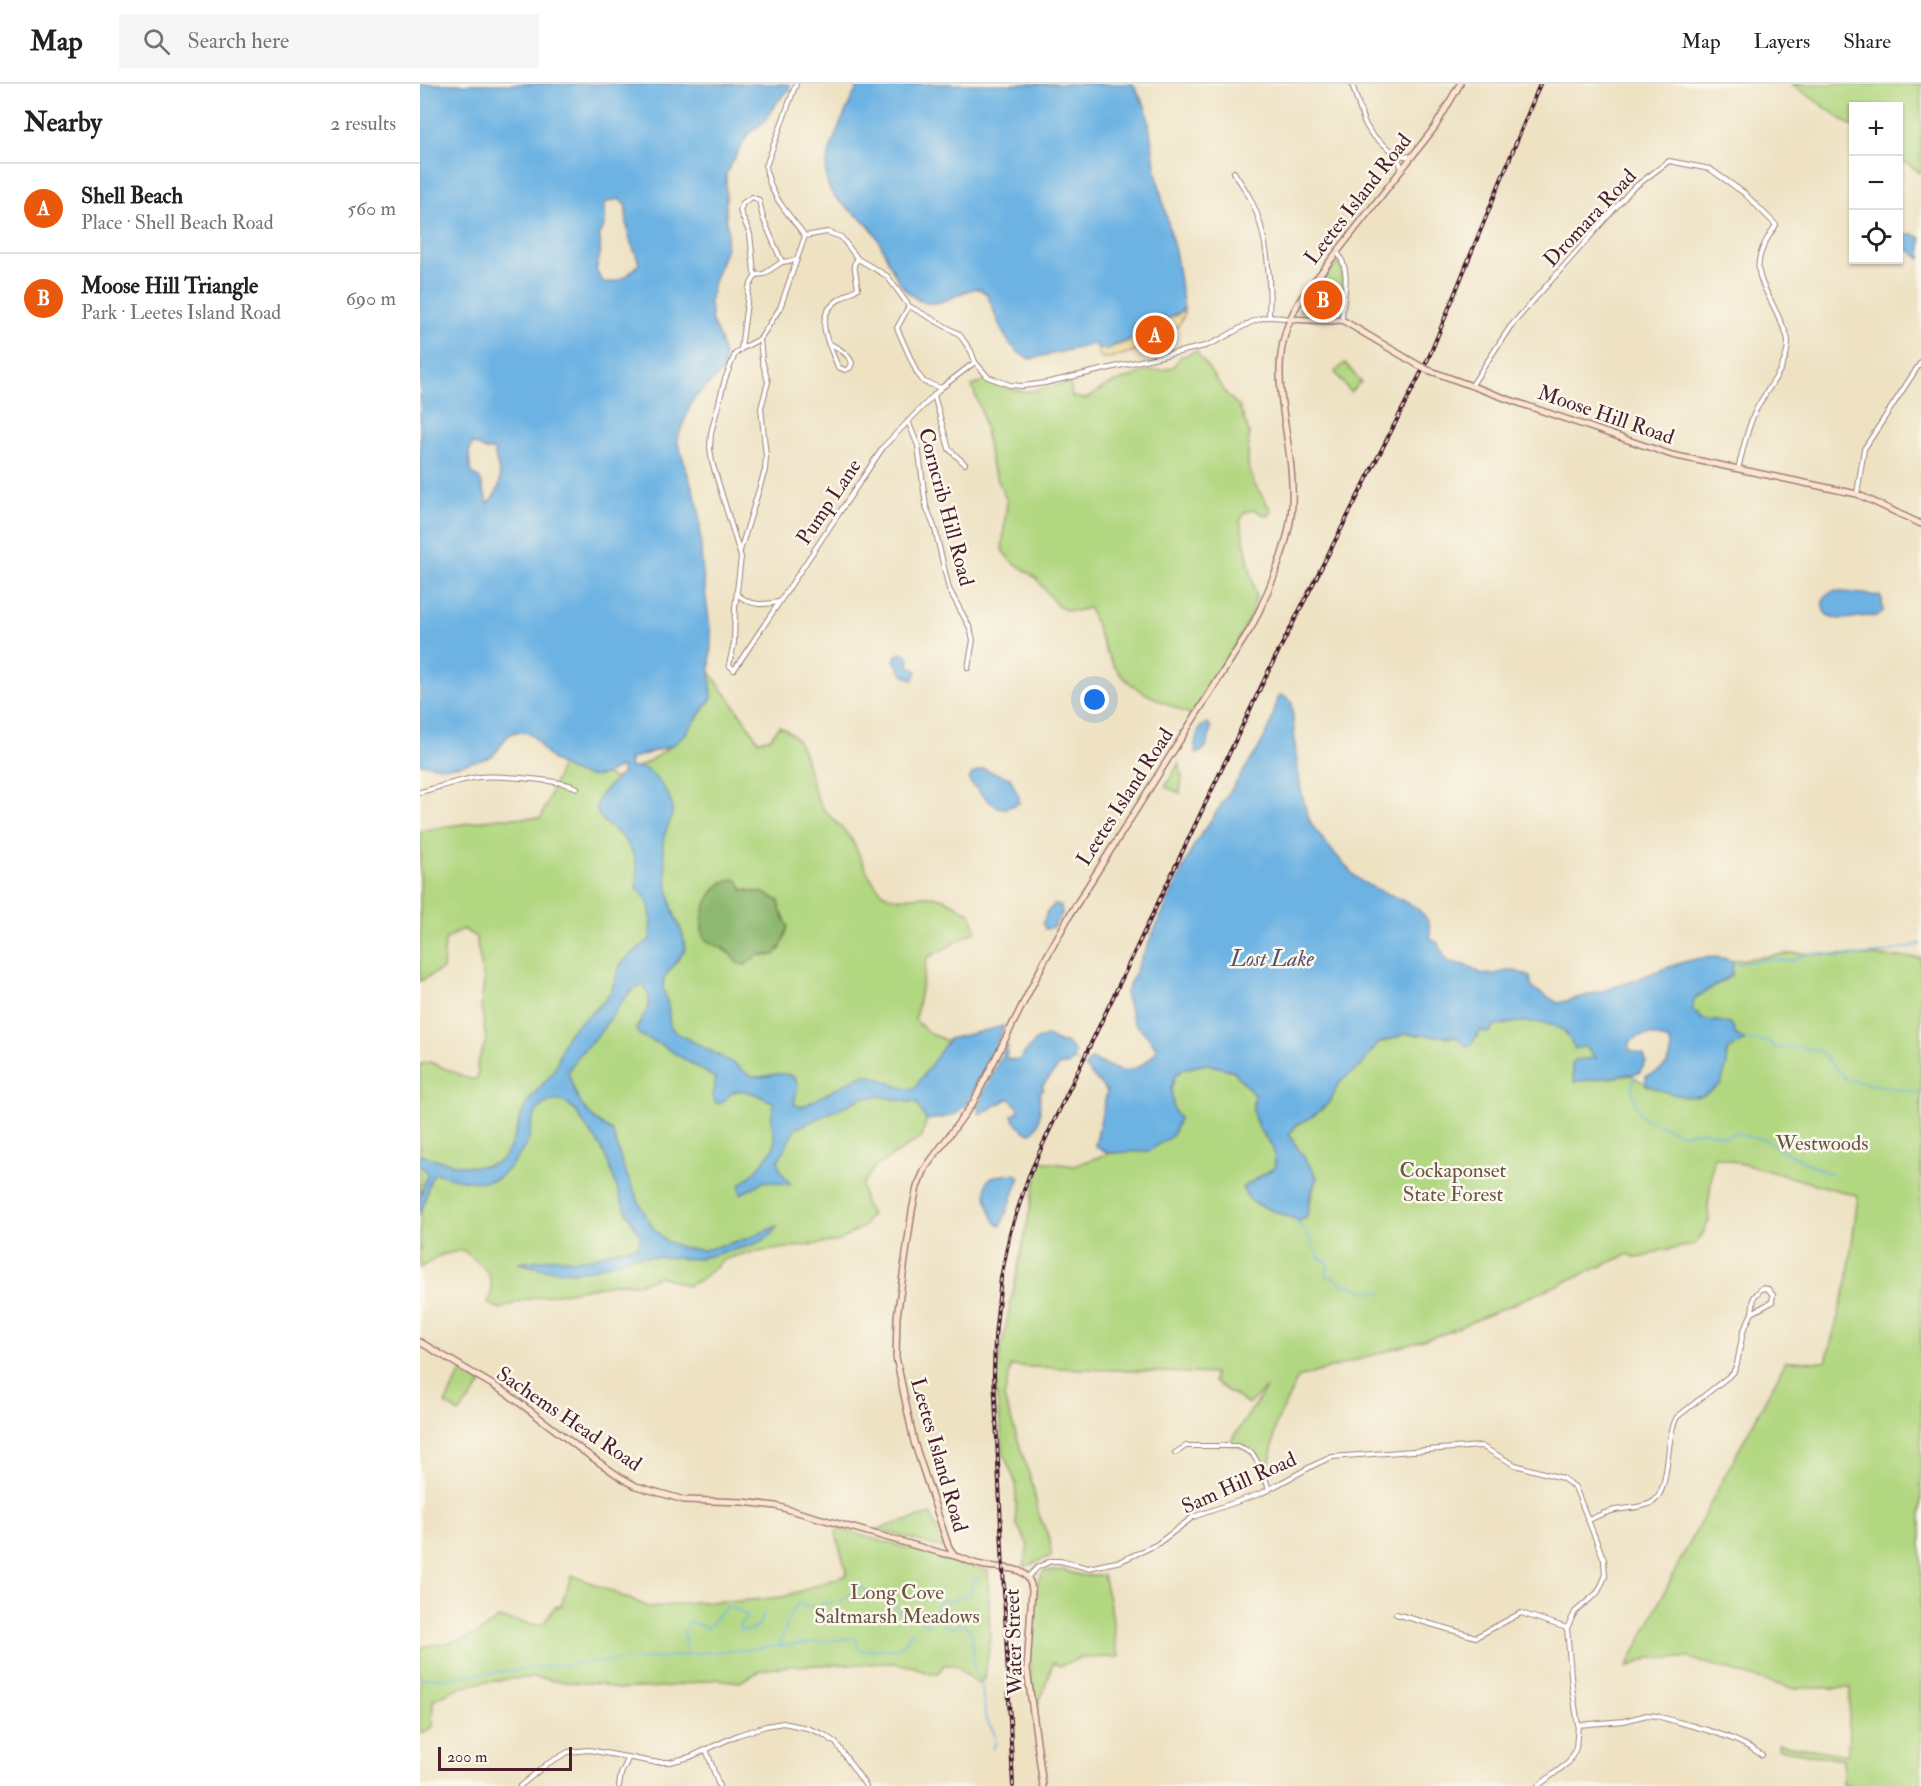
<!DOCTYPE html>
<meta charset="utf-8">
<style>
body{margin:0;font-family:"IM FELL Double Pica",serif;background:#f6f6f6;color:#202124}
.controls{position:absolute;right:18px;top:18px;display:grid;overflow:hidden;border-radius:0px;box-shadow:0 2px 4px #0004}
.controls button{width:54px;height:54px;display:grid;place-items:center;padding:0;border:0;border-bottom:2px solid #e0e0e0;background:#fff;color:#202124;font:30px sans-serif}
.scale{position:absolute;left:18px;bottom:15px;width:134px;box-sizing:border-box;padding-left:6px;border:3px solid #4a1f2b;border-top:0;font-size:16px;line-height:21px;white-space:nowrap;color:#4a1f2b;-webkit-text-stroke:4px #fbf7ec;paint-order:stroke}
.you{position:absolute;left:675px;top:616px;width:21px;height:21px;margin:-15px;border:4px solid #fff;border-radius:50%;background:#1a73e8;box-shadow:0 0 0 9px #1a73e833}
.badge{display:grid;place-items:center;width:39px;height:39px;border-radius:50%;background:#ea580c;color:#fff;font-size:20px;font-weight:700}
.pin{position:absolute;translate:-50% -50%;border:3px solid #fff;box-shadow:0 2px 6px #0006}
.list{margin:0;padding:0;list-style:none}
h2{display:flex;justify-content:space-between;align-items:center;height:78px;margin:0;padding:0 24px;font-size:26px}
h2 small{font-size:20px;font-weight:400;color:#757577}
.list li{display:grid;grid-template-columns:39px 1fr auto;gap:18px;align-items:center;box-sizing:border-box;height:90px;padding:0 24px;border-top:2px solid #e0e0e0}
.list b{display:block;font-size:22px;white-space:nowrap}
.list p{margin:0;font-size:20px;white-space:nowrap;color:#757577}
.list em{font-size:20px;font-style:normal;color:#757577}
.icon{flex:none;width:33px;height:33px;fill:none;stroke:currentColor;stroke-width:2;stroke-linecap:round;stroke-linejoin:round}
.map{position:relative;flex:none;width:1501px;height:1702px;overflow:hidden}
header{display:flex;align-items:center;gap:36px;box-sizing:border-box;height:84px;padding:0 30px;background:#fff;border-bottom:2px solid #e0e0e0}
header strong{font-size:28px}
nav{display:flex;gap:33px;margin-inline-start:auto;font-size:21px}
.search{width:420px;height:54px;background:#f6f6f6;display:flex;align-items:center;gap:15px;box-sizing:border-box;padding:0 21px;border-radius:0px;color:#757577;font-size:22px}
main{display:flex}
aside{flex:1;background:#fff}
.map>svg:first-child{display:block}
.green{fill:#b2d781;stroke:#7e7b56;stroke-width:1.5;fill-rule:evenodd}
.forest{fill:#8db86f;stroke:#6c6c4d;stroke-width:1.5}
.sand{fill:#eeda9e;stroke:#9c7c64;stroke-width:1.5}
.water{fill:#6cb2e3;stroke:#5b6887;stroke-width:1.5;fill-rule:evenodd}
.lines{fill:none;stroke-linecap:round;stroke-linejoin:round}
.stream{stroke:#6cb2e3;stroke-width:1.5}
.street-casing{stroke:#9c8077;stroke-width:6}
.secondary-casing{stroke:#9c8077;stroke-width:8}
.street{stroke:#fff;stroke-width:4}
.secondary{stroke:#fde4d1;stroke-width:5}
.rail-casing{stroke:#4a1f2b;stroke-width:4}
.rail{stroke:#fbf7ec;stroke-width:1.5;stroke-dasharray:4.5;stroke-linecap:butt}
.secondary-bridge-casing{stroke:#9c8077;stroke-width:8;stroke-linecap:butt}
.secondary-bridge{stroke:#fde4d1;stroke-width:5}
.labels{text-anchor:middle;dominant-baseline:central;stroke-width:5;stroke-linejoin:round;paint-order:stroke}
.street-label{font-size:21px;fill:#4a1f2b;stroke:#fbf7ec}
.park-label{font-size:21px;fill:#695645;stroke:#fbf7ec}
.water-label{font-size:22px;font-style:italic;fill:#56526b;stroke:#fbf7ec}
</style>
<header>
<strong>Map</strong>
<div class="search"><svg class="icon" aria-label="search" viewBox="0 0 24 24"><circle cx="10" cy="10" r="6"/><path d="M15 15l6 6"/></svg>Search here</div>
<nav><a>Map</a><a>Layers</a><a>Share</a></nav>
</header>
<main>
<aside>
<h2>Nearby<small>2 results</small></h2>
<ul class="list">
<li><span class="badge">A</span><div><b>Shell Beach</b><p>Place · Shell Beach Road</p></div><em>560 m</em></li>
<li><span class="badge">B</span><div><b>Moose Hill Triangle</b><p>Park · Leetes Island Road</p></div><em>690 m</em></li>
</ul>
</aside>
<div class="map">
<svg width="1501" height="1702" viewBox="0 0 1501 1702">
<rect width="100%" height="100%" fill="#fbf7ec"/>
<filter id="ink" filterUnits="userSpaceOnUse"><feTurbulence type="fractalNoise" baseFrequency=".0167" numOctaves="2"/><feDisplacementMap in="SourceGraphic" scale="12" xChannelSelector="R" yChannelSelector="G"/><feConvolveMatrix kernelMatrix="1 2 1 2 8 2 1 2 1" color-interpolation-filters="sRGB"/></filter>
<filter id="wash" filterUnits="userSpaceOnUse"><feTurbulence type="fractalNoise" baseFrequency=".008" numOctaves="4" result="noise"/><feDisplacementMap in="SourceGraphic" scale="24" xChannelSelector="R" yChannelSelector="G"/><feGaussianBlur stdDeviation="1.35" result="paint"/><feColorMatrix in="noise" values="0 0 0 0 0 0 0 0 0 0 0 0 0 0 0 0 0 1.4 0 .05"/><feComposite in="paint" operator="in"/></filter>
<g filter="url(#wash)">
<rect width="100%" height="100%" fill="#eee2c3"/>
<!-- green -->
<g class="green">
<path d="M1372,0h129v89l-22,-15 -1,-52h-44l-1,21z"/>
<path d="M921,175l1,27 -7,29 -4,2 -32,-6 16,-23z"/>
<path d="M776,267l32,45 11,10 10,26 -1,33 7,20 16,25 -3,6 -14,-6 -9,2 -5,9 16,75 -5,20 -15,28 -45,71c-22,-11 -52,-21 -69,-39 -16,-16 -24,-48 -33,-68l-12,3 -11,-1 -9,-4 -20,-27 -29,-21 -6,-8 5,-49 -15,-34 -10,-54 -10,-27 13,-5 25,8 16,3 44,-9 2,14 13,2 23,-14 39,-14 16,-1 10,-3 7,-10z"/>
<path d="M925,279l16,19 -11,10 -15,-20z"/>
<path d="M290,588c16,23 34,45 48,69l13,-3 8,-12c33,15 25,46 39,74 7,15 24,25 33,39 10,17 15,37 30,52 13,13 32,4 48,5 16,1 29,10 42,18l5,17 -49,27 -12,62 14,13 18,8 -25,96 -47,30 -13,18 3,19 6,10 -7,12 -25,15 -96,13 -20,6 -23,20 -13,6 -27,-10 -21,8 -21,-1 -95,17 -23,9 -12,-6c11,-27 -6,-39 -26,-53l-21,5 -21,13v-204l10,-2 42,18 6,-3 -1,-12 9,-25 -5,-35 3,-24 -8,-44 -13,-8 -18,11 -2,29 -23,12v-150l79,-13h42l24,-62 49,23c48,-21 68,-39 98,-81zM302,798h17l3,7 22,4 15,8 1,9 5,8 1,16 -6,16 -10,6 -12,-1 -13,10c-14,-11 -29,-19 -43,-31 -1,-19 5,-39 20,-52z"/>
<path d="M759,679l3,14 -2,16 -15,-6z"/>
<path d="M1374,869l127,5v828h-78v-26l-65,-11v-5l70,11 2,-67h-60l-101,-30h-39l-23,9 54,-108 105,-198 40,1 21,-80 11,-86 -144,-40 -6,51 1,13 -7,15 -8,10 -32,5 -18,7 -9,1 -6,-4 -183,79 -148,45 -22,46 -9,56c-7,-23 -13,-33 -38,-36l37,-56 -18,16 -34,-22v-8l-203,-8 -7,32 28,85 7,32 11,25 1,16 -27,11 4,-22 -12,-22v-39l-12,-29 -8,-66 2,-25 42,-203 34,5 35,-13 40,-3 24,-16 6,-16 -5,-7 -3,-22 4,-13 8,-7 24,-5 27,7 20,24c-1,10 -2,20 3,29 9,18 22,22 17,44l-32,20 14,16 44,17c11,-12 11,-28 17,-44l-28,-42 7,-10 14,-7 20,-16 9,-19 23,-18 15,-21 28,-10 47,3 1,-2 25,2 1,-5c11,-7 51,-13 64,-10 20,5 42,20 53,37l-24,6 2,17 57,-7c19,13 38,20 61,20l35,-31c-2,-17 4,-16 17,-24l-42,-21 -10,-10 2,-10 38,-24v-14z"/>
<path d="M41,1288l21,12 -23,29 -14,-9z"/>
<path d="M511,1430l12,34 -66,-19z"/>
<path d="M419,1445l149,42 2,69 -5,38 -6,5 -4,-1 -19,-17h-12l-6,8 -8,1 -16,-7 -21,-4 -105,3 -26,4 -22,12 -23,-3 -53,8 -47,2 -16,-5 -50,-3 -1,-2c-27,-3 -59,1 -86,7 -11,3 -21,9 -31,14l-1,27 -12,6v-86c32,-5 53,-5 78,-29l39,7 7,-2 11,-16 6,-1 11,-31 79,33 41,-6 46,-1 45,-4 64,-22c-3,-15 -9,-29 -11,-43z"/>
<path d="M644,1486c13,6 25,7 39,5l9,38 4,36 4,8 -40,1 -20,8 -7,-3 -17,48 -7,-46 9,-83 6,-11z"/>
</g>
<!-- forest -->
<path class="forest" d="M315,795l4,2 3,9 22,3 15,8 1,9 8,16 -5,16 -8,13h-17l-13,10c-13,-1 -10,-9 -18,-14 -10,-7 -17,-5 -25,-16 -2,-23 7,-52 33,-56z"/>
<!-- sand -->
<path class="sand" d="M764,225c4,27 -63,50 -83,49l-3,-9c8,2 39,-11 48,-15l-1,-11 2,-1 4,8 6,-2 4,-14 15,2z"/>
<!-- water -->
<g class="water">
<path d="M0,0h369l1,5 -12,12 -14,21 -16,12 -22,40v46l2,9 -2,18 -13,38 -3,18 2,19 8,17 4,17v9l-3,8 -28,26 -16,41 22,69 3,57 9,71 -1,35 2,26 -26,35 -13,12 -43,14 -1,9c4,0 10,-1 14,0 10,4 23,21 27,31 8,20 -8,29 -7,48 2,19 4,41 9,60 4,15 13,26 13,43l-21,28 -1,10 5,17 2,21 6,7c19,10 40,20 58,31 5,3 10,8 15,11 15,7 26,-7 45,2l4,8 -4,19 8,3 60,-32c19,-1 33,15 52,14l35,-50 55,-13c-9,22 -30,79 -51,89 -7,3 -18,4 -27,5l-10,-18h-9l-28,-6 -17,2 -67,31 -17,32 2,9 11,15 -26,-4 -24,13 -1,-9 17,-15 17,-23 1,-9 -4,-17 3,-18c-10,-5 -30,-17 -42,-10 -7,5 -4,8 -15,11l-5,-7 3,-9v-10l-57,-35 -17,-7 -5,-7c9,-16 19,-25 8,-43l-8,1 -8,7 -30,41 -20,21 -10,15c7,28 18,46 44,60l13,40 15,33 13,24 13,13 17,7 21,2 45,-12 28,-12 -4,7 -7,6 -16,7 -54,13 -62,-3 -44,14 -18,2 -28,-3 -26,-6 38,-5 19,2 18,-2 18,-7 27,-5 3,-8c-6,-13 -16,-27 -21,-41 -6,-17 -10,-35 -20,-51 -5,-8 -11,-14 -16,-22 -4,-5 -6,-11 -10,-15 -16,-15 -35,-8 -42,12 -2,6 -1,13 -3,18 -5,12 -24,37 -36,41 -19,5 -40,-2 -58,-7 -10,11 -7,28 -15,41v-17l7,-22 -3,-8h-4v-12c23,6 53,17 76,8 18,-8 21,-44 31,-60 7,-12 23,-24 28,-35 7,-16 4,-23 16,-37 11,-13 28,-21 37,-35 7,-9 7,-24 14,-33 7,-10 20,-15 28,-24 1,-20 4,-38 -14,-51 2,-13 2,-24 -4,-36 -3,-5 -7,-12 -11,-16 -10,-10 -30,-18 -23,-36 4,-10 17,-19 25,-27l-3,-6c-5,2 -10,6 -16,8 -19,6 -46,-8 -58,-22 -8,-8 -11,-20 -23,-21 -19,-3 -19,15 -31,24 -4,3 -39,11 -44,11 -10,0 -19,-3 -28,-3zM199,115l7,7c0,12 1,23 4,34 3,9 7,15 9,24 -10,11 -20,20 -36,18l-7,-12c4,-12 6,-23 3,-36 13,-17 2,-18 7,-32zM52,359l14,7h8c4,27 14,29 -6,54l-8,-25 -7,-5 -3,-7 -1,-14z"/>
<path d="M439,0h274l13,24 2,10 9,59 19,79 8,53 -18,11 -4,-6 3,7 -8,7 -6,2 -4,-8 2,9 -25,12 -8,1 -7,5h-11l-3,-5 -65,15c-26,-10 -33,-42 -43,-65 -1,-1 -7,-5 -8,-5 -11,-4 -36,20 -56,13 -29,-11 -34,-47 -49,-70 -15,-23 -50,-28 -48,-62 2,-24 22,-64 33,-86z"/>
<path d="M1479,150h14l8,4v21l-22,-17z"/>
<path d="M1414,507l46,5 2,3 1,13 -6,5c-19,-4 -34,8 -51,-3 -6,-11 -4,-17 8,-23z"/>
<path d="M483,569l5,3 1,9 8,7 -4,8 -10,-5 -9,-15 2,-5z"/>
<path d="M859,611l7,2 6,6c3,37 4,84 18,118 2,8 40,50 47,57 20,18 79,22 73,60l7,4 10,19c7,2 16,3 23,6 5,2 8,6 13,7 18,4 22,-11 47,3l2,11 26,15c21,-5 42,-11 63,-18 28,-9 82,-38 111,-24v14l-38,24 -2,10 10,10 28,4 4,5 1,6 10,6 -16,9 -3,4 1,11 -6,20c-6,4 -11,8 -17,11 -16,6 -42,-4 -58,-10v-9c17,-4 29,-15 24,-34 -14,-8 -30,-11 -42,2l2,6 14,5 2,7 -7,11 -65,9 -2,-18 3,-4 21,-2 -10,-12 -11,3c-3,-5 -6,-13 -10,-17 -16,-13 -55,-12 -74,-4v4l-5,1 -4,-3c-5,3 -8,12 -14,17l-15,-12 -1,2 -47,-3 -28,10 -15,21 -23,18 -9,19 -20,16 -14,7 -7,10 28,42 -7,18 -3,22 -7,4 -44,-17 -7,-5 -7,-11 32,-20c5,-22 -8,-26 -17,-44 -5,-9 -4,-19 -3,-29l-20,-24 -27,-7 -24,5 -8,7 -4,13 3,22 5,7 -6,17 -24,16 -40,2 -14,-7 12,-55 -22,-23 6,-9c6,2 27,12 31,12 12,1 31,-12 35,-22l-11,-15 -12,-11 -9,-29 68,-147 66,-99 11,-22z"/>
<path d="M788,639l3,5c-2,10 -3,23 -15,26 -2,-11 0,-28 12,-31z"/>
<path d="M563,685l27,9 9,19v6c-22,11 -25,2 -40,-11 -4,-5 -7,-6 -10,-12l3,-6z"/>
<path d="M635,820l6,2 1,8 -9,13 -8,2 -2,-6 4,-11z"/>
<path d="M627,952l13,7h7l8,9 -3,10 -5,3h-7l-18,21 2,3 -4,3c-2,15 4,28 -8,41 -11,0 -14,-8 -20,-17l7,-5 -1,-5 -4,-2 -4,-6 -30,16 -3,-7 5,-8 -1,-3 27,-52 -2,15 13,1 18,-21z"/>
<path d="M596,1090l4,3 -19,49 -3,-1c-6,-5 -7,-13 -10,-21 -8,-30 4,-28 28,-30z"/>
</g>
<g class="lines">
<!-- stream -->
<g class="stream">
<path d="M1312,881l37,-6 23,2 14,-7 19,-1 12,4 43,-3 41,-10"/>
<path d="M1325,956l20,2 1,-3 9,9 18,-1 25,3 29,30 74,13"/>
<path d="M654,976l12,6"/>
<path d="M1214,993l-2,10 3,15 4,9 4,6 39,17 23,-3 22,6 9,-5 10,5 18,2 20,13 48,23"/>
<path d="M876,1135l1,6 6,2 17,32 8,3 -1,15h7l8,8h8l13,6 19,1"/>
<path d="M517,1524l5,4 -2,9 3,4 11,3 9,-3 4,1 5,8 2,36 7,11 5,40c8,11 10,10 9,25l-3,3"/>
<path d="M360,1562l74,-8 2,2 3,10 37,-1 9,-6 7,-12"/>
<path d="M266,1568l-2,-19 5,-12 18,7c10,-7 10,-18 23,-22l16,9 1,2 -8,9 1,4h11l6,-3 8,-13"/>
<path d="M0,1594h25l137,-15 88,-6c21,-4 40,-5 61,-6 16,-1 32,-4 48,-5l12,-33 7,-9 17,5 8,-5 18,-3 17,-12 5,-1 17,11 14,5 8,10 15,3 10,9 3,-2 10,-23 3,-2 7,3 12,-6 7,-1 3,-3 1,-11 5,-3"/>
</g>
</g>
</g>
<g filter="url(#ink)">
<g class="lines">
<defs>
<g id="street">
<path d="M376,0l-30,82c2,28 23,48 39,70"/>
<path d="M932,0l12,38 8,13 25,20 5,14"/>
<path d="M977,71l15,2"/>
<path d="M814,88c5,9 12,18 17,28 17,34 20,80 18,116"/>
<path d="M332,113l7,3 4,18 19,44 -18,12 -8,1 -2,-3 -4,-38 -10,-23 3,-8z"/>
<path d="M917,168c16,21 5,45 5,68"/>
<path d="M362,178l14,-2"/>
<path d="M336,191l-7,12 -8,62 -6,5 -10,25 -14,54 -1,15 2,14 29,95 -6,51 -1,35 -5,22 5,5 150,-224 57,-58 34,-26"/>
<path d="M489,222l-12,22 20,45 7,9 17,6"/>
<path d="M340,255l20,-31 25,-72 22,-4 14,5 17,22 29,17 22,30 50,28 12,17 4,11 13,15 22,8 13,1 22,-3 160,-37c21,-6 45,-29 66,-29 6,0 13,1 19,2"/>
<path d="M408,259c9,4 20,10 24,20l-2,5 -5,2 -7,-3c-8,-22 -26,-48 -1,-66 7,-5 14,-8 21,-13l-4,-24 4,-5"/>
<path d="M321,265l19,-10"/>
<path d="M1052,301l38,-58 122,-138 37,-28 41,8 34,24 32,32c-31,44 -15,52 4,95 3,7 8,15 8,22 0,26 -23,48 -33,70 -8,17 -12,38 -17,57"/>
<path d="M514,311l15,54 16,15"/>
<path d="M488,337l10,25 8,60 9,23 14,60 21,39 3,12 -5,28"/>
<path d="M1437,410l7,-45 57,-87"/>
<path d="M320,467l25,-81 1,-14 -5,-48 7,-26 -6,-22 -2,-21"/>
<path d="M318,511c14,11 24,10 41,7"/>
<path d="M0,708c20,-5 39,-12 59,-15 18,-2 84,3 98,11"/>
<path d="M755,1369l11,-7h52l14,7 11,18 6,19"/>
<path d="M1169,1436c8,-4 17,-8 26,-10 11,-2 26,-2 36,-7 21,-10 13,-64 26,-86l56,-44 4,-9 6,-32 9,-19 2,-16 8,-9 6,1 5,6 -1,7 -20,11"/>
<path d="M608,1493l10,-10 13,-6h9l28,7 33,-7 35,-16 37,-28 69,-24 54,-29 16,-7 149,-11 34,19 47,13 13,9 29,73 1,17 -7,15 -23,20 -8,16 5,59 6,38 -2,23 -7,14 -31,24"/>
<path d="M976,1530l80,23 45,-24 46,15"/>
<path d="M1158,1641l46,-4 23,-6 10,1c36,11 74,17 105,39"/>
<path d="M286,1665l13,37"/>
<path d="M100,1702l27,-22 21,-12 21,-2 64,12h17l20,-5 48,-22 28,-9 17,-3 24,5 16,6 13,9 30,43"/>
<path d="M199,1702l2,-12 8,-17"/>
</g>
<g id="secondary">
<path d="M870,235l39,2 13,-1 76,45"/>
<path d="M1008,286l85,31 159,54 185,39 64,30"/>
<path d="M0,1258l88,52 75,57 37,26 16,9 48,14 59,2 33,4 169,48c12,1 24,8 36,11 19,5 48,-3 51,25l-5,79 16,117"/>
<path d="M533,1470l-5,-9 -34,-103 -18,-85 1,-40 15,-106 5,-24 9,-20 47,-64 73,-145 25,-45 181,-287c16,-33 39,-86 40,-122 4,-76 -37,-141 13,-211l130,-166 25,-43"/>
</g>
</defs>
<!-- street casing -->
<use href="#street" class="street-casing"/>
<!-- secondary casing -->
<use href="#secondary" class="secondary-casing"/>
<!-- street -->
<use href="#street" class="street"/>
<!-- secondary -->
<use href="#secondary" class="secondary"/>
<defs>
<path id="rail" d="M593,1702l-19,-411 1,-39 6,-58 9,-45 18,-55 16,-36 224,-470 161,-315 111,-273"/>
</defs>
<!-- rail casing -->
<use href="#rail" class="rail-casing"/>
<!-- rail -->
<use href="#rail" class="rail"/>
<defs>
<path id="secondary-bridge" d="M998,281l10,5"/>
</defs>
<!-- secondary-bridge casing -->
<use href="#secondary-bridge" class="secondary-bridge-casing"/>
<!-- secondary-bridge -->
<use href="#secondary-bridge" class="secondary-bridge"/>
</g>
</g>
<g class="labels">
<!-- street labels -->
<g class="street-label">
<text transform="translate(938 115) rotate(-52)">Leetes Island Road</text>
<text transform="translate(1170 134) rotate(-47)">Dromara Road</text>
<text transform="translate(1186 331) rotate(19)">Moose Hill Road</text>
<text transform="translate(409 418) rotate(-56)">Pump Lane</text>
<text transform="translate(526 423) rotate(75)">Corncrib Hill Road</text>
<text transform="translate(705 713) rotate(-57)">Leetes Island Road</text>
<text transform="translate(149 1335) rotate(34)">Sachems Head Road</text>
<text transform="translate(519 1371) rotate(74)">Leetes Island Road</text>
<text transform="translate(819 1399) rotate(-24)">Sam Hill Road</text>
<text transform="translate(594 1558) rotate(-92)">Water Street</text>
</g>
<!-- park labels -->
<g class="park-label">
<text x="1402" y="1059">Westwoods</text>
<text x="1033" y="1086">Cockaponset<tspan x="1033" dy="24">State Forest</tspan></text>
<text x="477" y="1508">Long Cove<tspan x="477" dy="24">Saltmarsh Meadows</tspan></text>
</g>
<!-- water labels -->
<g class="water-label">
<text x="852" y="875">Lost Lake</text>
</g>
</g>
</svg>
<div class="controls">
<button>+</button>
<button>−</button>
<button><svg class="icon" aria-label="locate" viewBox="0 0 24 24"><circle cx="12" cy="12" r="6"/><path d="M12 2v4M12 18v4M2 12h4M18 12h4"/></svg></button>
</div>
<div class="scale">200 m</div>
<div class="you"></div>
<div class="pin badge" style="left:735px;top:251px">A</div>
<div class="pin badge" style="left:903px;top:216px">B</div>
</div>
</main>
